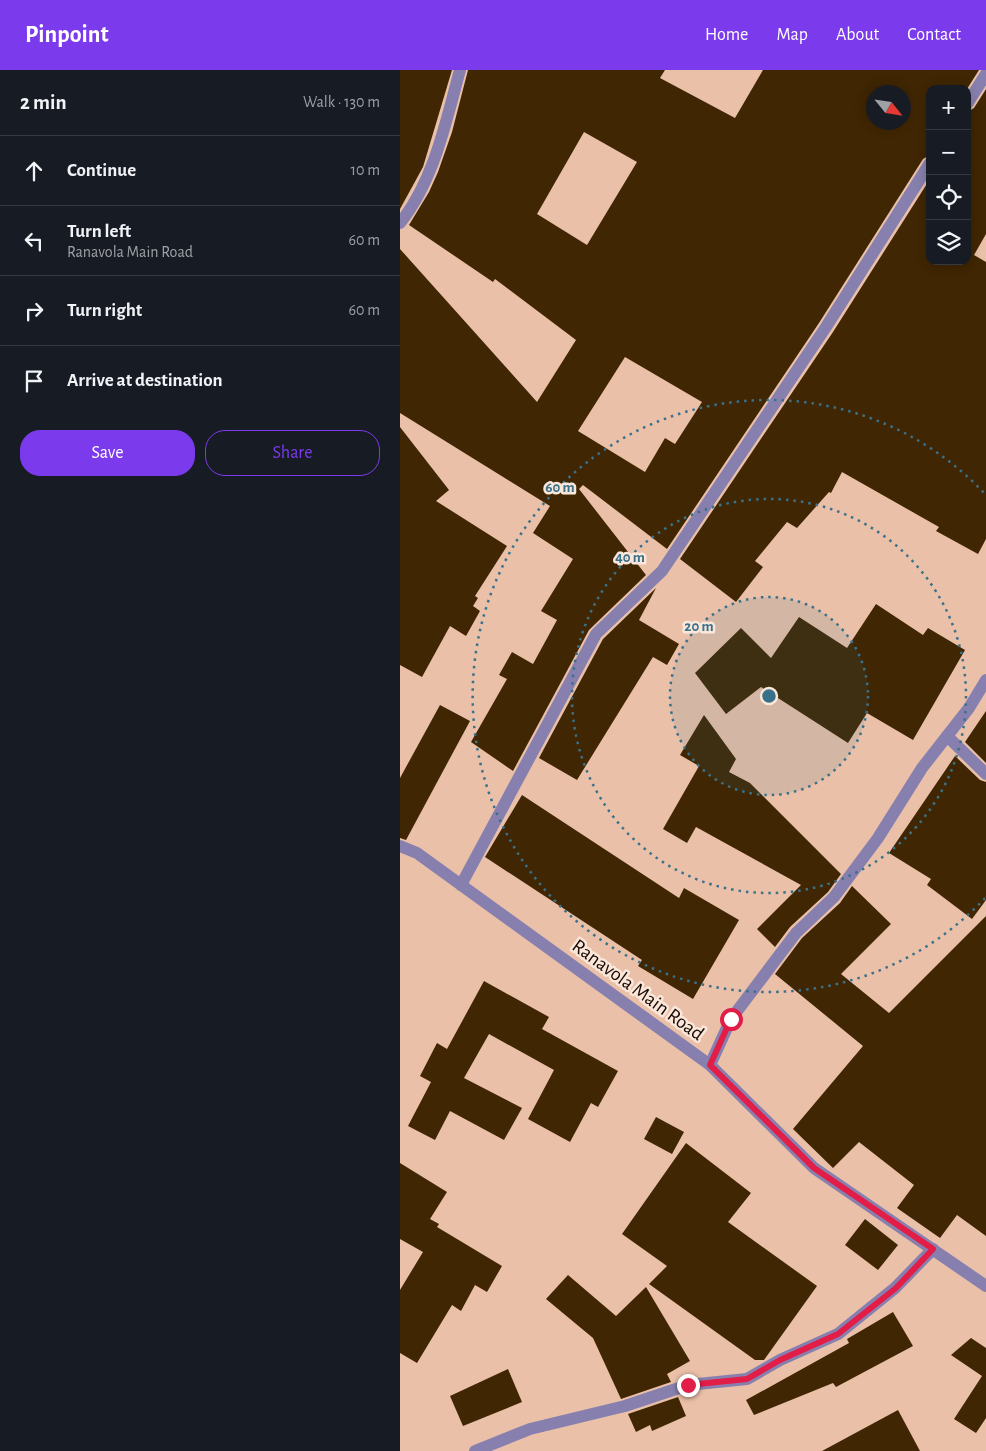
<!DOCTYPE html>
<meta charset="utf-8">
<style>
body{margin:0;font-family:"Alegreya Sans",sans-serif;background:#20242c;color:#f1f3f6}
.controls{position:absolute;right:15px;top:15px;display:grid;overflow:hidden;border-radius:10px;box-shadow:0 2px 12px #0003}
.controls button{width:45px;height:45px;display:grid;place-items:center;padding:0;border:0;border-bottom:1px solid #363941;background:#171b24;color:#f1f3f6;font:25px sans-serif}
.compass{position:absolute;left:466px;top:15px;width:45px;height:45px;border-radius:50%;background:#171b24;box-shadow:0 2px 12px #0003;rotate:120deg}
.stop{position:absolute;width:15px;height:15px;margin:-11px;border:4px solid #e11d48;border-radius:50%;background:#fff}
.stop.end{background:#e11d48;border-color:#fff;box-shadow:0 1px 5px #0008}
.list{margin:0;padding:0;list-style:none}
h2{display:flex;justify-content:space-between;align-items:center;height:65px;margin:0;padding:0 20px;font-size:21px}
h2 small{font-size:16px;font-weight:400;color:#9ea1a6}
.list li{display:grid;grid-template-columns:32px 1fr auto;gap:15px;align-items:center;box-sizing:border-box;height:70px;padding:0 20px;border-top:1px solid #363941}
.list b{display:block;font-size:19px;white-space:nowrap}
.list p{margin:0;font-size:16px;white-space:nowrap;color:#9ea1a6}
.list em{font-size:16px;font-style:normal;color:#9ea1a6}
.actions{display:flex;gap:10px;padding:15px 20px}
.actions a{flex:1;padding:11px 0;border:1px solid #7c3aed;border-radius:20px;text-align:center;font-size:18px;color:#7c3aed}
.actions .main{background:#7c3aed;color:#fff}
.icon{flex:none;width:28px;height:28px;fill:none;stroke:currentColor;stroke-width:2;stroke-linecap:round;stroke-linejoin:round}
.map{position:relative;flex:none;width:586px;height:1381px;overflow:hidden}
header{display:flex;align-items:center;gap:30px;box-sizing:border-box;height:70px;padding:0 25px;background:#7c3aed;color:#fff}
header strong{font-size:24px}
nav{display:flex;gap:28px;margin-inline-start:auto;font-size:18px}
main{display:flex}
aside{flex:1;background:#171b24}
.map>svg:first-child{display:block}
.building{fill:#402602;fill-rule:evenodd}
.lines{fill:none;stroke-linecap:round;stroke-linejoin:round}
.minor{stroke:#8780af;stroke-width:12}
.route{stroke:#e11d48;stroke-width:6}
.ring{fill:none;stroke:#39718b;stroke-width:2.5;stroke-dasharray:2.5 5}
.labels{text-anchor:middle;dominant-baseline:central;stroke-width:5;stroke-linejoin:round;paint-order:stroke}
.street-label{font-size:20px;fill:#160903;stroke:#fbe6da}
.centre{fill:#39718b;stroke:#fbe6da;stroke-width:2.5}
.ring-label{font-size:15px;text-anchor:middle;font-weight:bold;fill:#39718b;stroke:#fbe6da;stroke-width:5;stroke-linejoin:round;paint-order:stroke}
</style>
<header>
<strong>Pinpoint</strong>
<nav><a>Home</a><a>Map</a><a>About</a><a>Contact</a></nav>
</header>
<main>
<aside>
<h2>2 min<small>Walk · 130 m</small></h2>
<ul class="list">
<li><svg class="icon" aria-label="ahead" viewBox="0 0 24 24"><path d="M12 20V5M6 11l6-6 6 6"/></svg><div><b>Continue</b></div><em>10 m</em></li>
<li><svg class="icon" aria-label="left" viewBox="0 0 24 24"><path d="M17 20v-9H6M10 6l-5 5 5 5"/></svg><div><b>Turn left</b><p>Ranavola Main Road</p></div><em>60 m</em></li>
<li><svg class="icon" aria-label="right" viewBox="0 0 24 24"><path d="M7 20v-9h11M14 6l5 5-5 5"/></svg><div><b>Turn right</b></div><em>60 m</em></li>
<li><svg class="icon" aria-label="arrive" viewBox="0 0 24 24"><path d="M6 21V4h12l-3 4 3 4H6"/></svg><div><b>Arrive at destination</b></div></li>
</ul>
<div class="actions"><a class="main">Save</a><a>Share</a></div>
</aside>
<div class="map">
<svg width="586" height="1381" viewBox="0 0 586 1381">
<rect width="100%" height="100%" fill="#eac0a9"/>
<!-- building -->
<g class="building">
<path d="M0,0h52l-29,97 -23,42z"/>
<path d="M68,0h197l-5,8 75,40 28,-48h216l-12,19h-37v66l-7,4 -104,164 -152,226 -84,-64 -4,4 67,86 -57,55 -76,141 -42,-29 36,-63 -8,-4 13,-23 21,12 24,-44 -16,-9 32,-52 -40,-26 17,-27 -150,-93v-164l137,153 39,-62 -81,-61 -2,3 -84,-57 20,-33 9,-20 14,-40zM474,22h30v30h-30zM184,62l53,30 -50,83 -50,-31zM225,287l77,45 -27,42 -10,-6 -20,34 -67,-41z"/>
<path d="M586,19v145l-12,21 12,7v277l-8,15 -42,-23 3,-4 -97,-55 -11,21 -2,-1 -32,36 -10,-6 -32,39 8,6 -27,35 -56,-43 153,-227 97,-153v82h37v-149l7,-4z"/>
<path d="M0,357l49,63 -13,11 71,45 -32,50 3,2 -5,8 7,5 -14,25 -16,-10 -28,51 -22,-12z"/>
<path d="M256,518l-17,32 40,24 -12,21 -14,-8 -76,123 -38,-22 64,-119z"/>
<path d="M476,534l47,31 5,-7 37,22 -52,90 -46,-27 -19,30 -87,-56 -35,27 -31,-41 46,-45 30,30 28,-41 48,31z"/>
<path d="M40,635l30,16 -64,119 -6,-2v-60z"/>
<path d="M586,641v52l-21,-21z"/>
<path d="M304,645l32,44 -7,13 21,11 91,91 -13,18 -38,35 -15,20 -18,-18 44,-44 -105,-58 -9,16 -24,-14 36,-63 -19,-11z"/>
<path d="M555,686l25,24 6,2v118l-14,19 -45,-34 4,-6 -42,-26z"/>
<path d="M122,725l157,103 5,-10 55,32 -46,79 -55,-33 4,-6 -157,-103z"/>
<path d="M452,816l39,38 -50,50 48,39 97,-97v320l-29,-21 -17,23 -43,-30 17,-23 -55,-43 -26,26 -40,-39 70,-83 -88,-72 27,-36 38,-35z"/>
<path d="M84,911l65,36 -7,12 76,42 -20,36 -7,-4 -21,39 -42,-23 26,-49 -65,-36 -25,44 58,30 -18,32 -54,-29 -15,29 -27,-14 23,-44 -11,-6 17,-33 10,6z"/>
<path d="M256,1047l28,15 -12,22 -28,-15z"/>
<path d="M286,1073l65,50 -23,29 89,64 -53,74h-9l-106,-76 18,-18 -45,-32z"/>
<path d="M0,1093l47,29 -17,27 9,5 -2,3 65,39 -15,26 -12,-7 -14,26 -9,-6 -35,58 -17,-10v-63l23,-38 -23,-13z"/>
<path d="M465,1149l33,26 -20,25 -33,-25z"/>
<path d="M168,1205l48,41 30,-29 44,74 -23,13 4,8 -50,17 -28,-61 -47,-39z"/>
<path d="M493,1242l20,34 -77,41 -3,-4 -79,32 -8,-15 103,-57 -2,-4z"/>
<path d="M571,1268l15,10v70l-10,15 -22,-14 28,-43 -31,-21z"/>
<path d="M108,1299l14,33 -59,24 -13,-30z"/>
<path d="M278,1327l8,19 -34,15 -2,-6 -14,7 -8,-18z"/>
<path d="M498,1340l22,41h-98z"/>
</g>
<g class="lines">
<!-- minor -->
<g class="minor">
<path d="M567,34l19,-30"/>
<path d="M0,153c34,-42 46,-102 60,-153"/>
<path d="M547,666l39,38"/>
<path d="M0,776l17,7 293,212 104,103 172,118"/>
<path d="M61,815l135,-251 66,-63 164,-244 104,-164"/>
<path d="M310,995l21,-46 65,-86 38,-36 44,-59 44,-70 47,-60 17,-28"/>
<path d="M75,1381l55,-22 95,-23 63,-21 59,-6 33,-19 58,-26 57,-46 38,-39"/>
</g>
</g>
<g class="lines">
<!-- route -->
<path class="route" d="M288,1315l59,-6 33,-19 58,-26 58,-46 37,-39 -119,-81 -104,-103 21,-46"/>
</g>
<!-- distance rings -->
<circle cx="369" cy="626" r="99" fill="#39718b" fill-opacity=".12"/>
<g class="ring">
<circle cx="369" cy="626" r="99"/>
<circle cx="369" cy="626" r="197"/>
<path d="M585 828A296 296 0 1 1 585 424"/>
</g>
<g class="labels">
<!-- street labels -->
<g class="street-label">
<text transform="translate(238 920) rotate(36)">Ranavola Main Road</text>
</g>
</g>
<circle cx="369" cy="626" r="8" class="centre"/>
<g class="ring-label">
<text x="160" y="422">60 m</text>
<text x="230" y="492">40 m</text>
<text x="299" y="561">20 m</text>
</g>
</svg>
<div class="controls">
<button>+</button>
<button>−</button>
<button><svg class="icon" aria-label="locate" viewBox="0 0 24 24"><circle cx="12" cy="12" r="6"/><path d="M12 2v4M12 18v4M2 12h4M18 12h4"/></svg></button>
<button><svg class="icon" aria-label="layers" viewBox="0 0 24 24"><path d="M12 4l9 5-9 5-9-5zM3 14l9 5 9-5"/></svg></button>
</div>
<svg class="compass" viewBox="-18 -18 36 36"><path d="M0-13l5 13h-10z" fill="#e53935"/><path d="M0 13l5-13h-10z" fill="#9ea1a6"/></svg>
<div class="stop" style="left:331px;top:949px"></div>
<div class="stop end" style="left:288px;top:1315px"></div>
</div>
</main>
